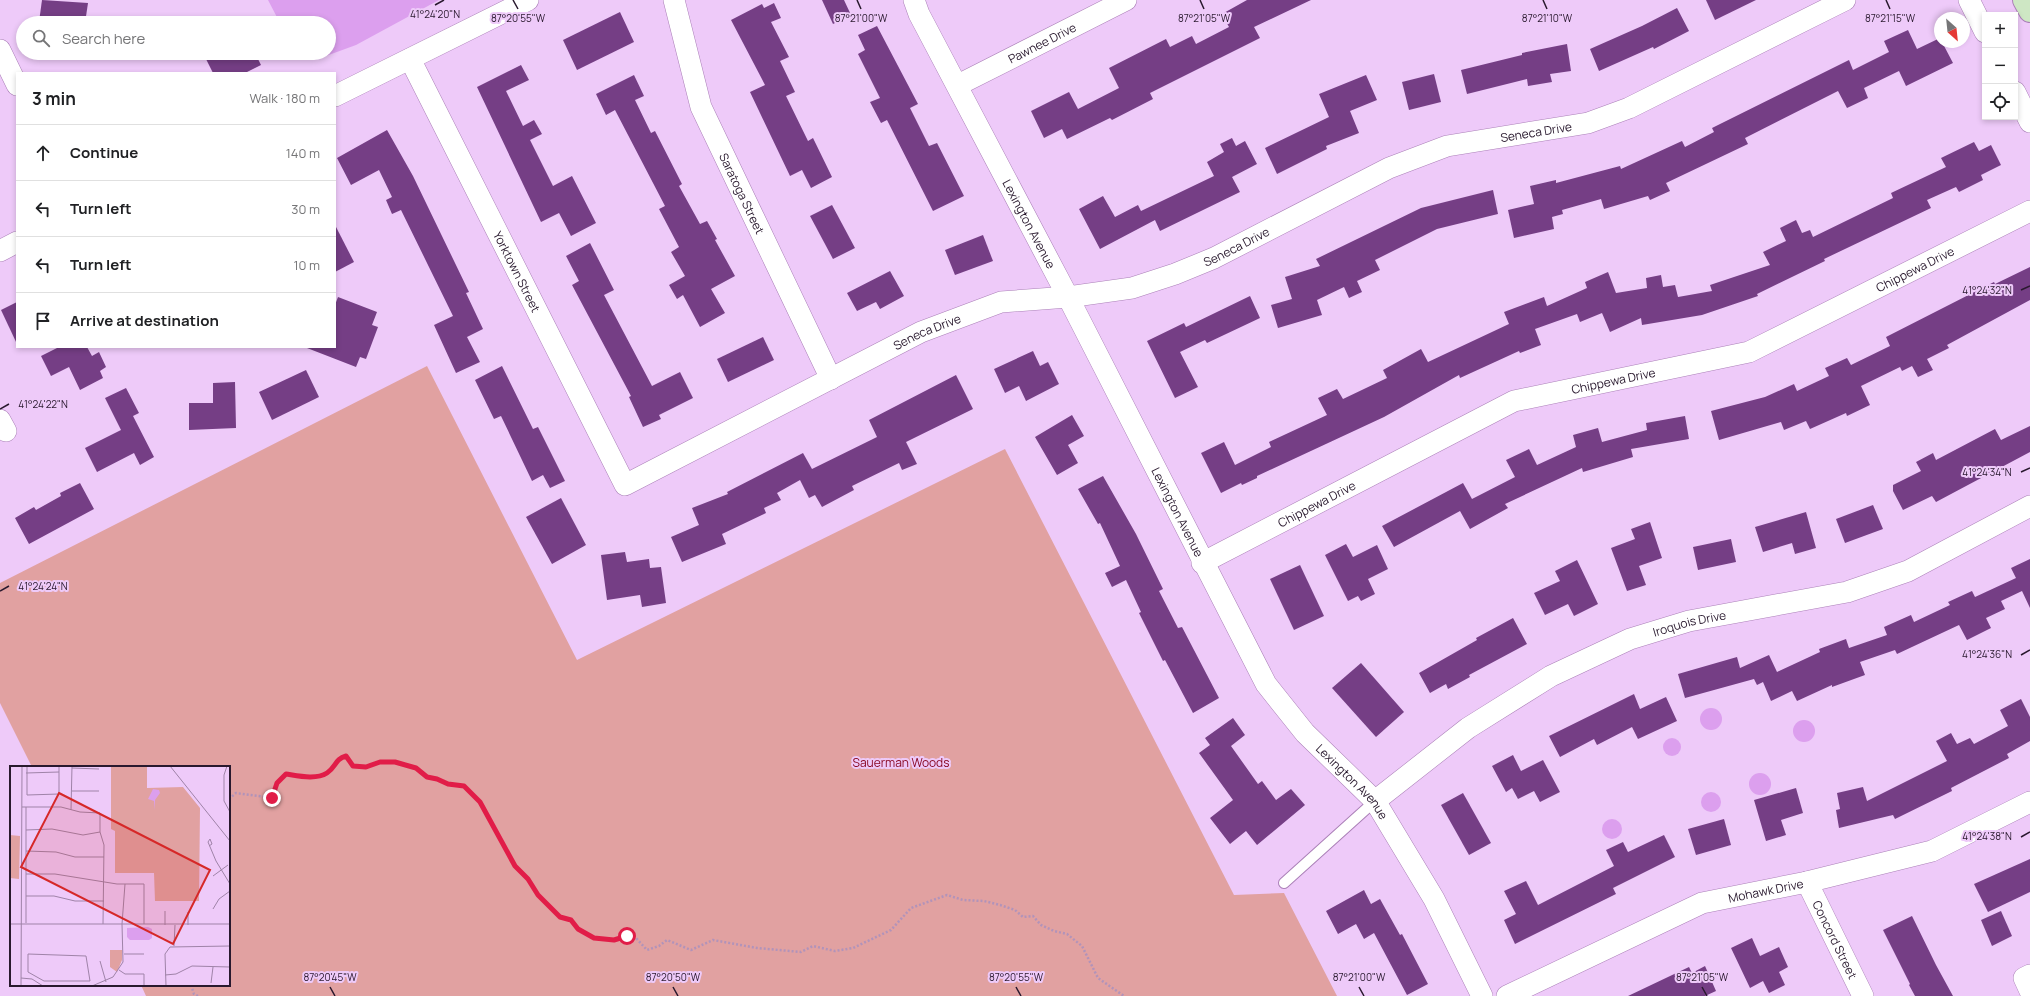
<!DOCTYPE html>
<meta charset="utf-8">
<style>
body{margin:0;font-family:Manrope,sans-serif;background:#f6f6f6;color:#202124}
.controls{position:absolute;right:12px;top:12px;display:grid;overflow:hidden;border-radius:0px;box-shadow:0 2px 6px #0003}
.controls button{width:36px;height:36px;display:grid;place-items:center;padding:0;border:0;border-bottom:1px solid #e0e0e0;background:#fff;color:#202124;font:20px sans-serif}
.compass{position:absolute;left:1934px;top:12px;width:36px;height:36px;border-radius:50%;background:#fff;box-shadow:0 2px 6px #0003;rotate:153deg}
.stop{position:absolute;width:12px;height:12px;margin:-9px;border:3px solid #e11d48;border-radius:50%;background:#fff}
.stop.end{background:#e11d48;border-color:#fff;box-shadow:0 1px 4px #0008}
.list{margin:0;padding:0;list-style:none}
h2{display:flex;justify-content:space-between;align-items:center;height:52px;margin:0;padding:0 16px;font-size:17px}
h2 small{font-size:13px;font-weight:400;color:#757577}
.list li{display:grid;grid-template-columns:26px 1fr auto;gap:12px;align-items:center;box-sizing:border-box;height:56px;padding:0 16px;border-top:1px solid #e0e0e0}
.list b{display:block;font-size:15px;white-space:nowrap}
.list em{font-size:13px;font-style:normal;color:#757577}
.icon{flex:none;width:22px;height:22px;fill:none;stroke:currentColor;stroke-width:2;stroke-linecap:round;stroke-linejoin:round}
.map{position:relative;flex:none;width:2030px;height:996px;overflow:hidden}
.search{position:absolute;background:#fff;box-shadow:0 2px 6px #0003;left:16px;top:16px;width:320px;height:44px;display:flex;align-items:center;gap:10px;box-sizing:border-box;padding:0 14px;border-radius:22px;color:#757577;font-size:15px}
.panel{position:absolute;background:#fff;box-shadow:0 2px 6px #0003;left:16px;top:72px;width:320px;height:276px;border-radius:0px}
.map>svg:first-child{display:block}
.green{fill:#e1a1a1}
.water{fill:#dc9fee}
.building{fill:#753e85}
.lines{fill:none;stroke-linecap:round;stroke-linejoin:round}
.lane-casing{stroke:#ab80b8;stroke-width:12}
.street-casing{stroke:#ab80b8;stroke-width:22}
.secondary-casing{stroke:#ab80b8;stroke-width:24}
.path{stroke:#b193ba;stroke-width:2.5;stroke-dasharray:2 2;stroke-linecap:butt}
.lane{stroke:#fff;stroke-width:10}
.street{stroke:#fff;stroke-width:21}
.secondary{stroke:#cee7c4;stroke-width:22}
.route{stroke:#e11d48;stroke-width:5}
.ticks{fill:none;stroke:#29192e;stroke-width:1.5}
.labels{text-anchor:middle;dominant-baseline:central;stroke-width:4;stroke-linejoin:round;paint-order:stroke}
.street-label{font-size:12px;fill:#29192e;stroke:#eecaf9}
.park-label{font-size:12px;fill:#8a0b26;stroke:#eecaf9}
.inset-road{fill:none;stroke:#9f83a8;stroke-width:1}
.view{fill:#d62828;fill-opacity:0.15;stroke:#d62828;stroke-width:2}
.inset-edge{fill:none;stroke:#29192e;stroke-width:2}
.ticks-label{font-size:10px;text-anchor:middle;fill:#29192e;stroke:#eecaf9;stroke-width:4;stroke-linejoin:round;paint-order:stroke}
</style>
<div class="map">
<svg width="2030" height="996" viewBox="0 0 2030 996">
<rect width="100%" height="100%" fill="#eecaf9"/>
<!-- green -->
<path class="green" d="M427,366l150,294 428,-211 229,446 50,-2 53,103h-1191l-5,-11h88v-218h-197l-32,-64v-120z"/>
<!-- water -->
<g class="water">
<path d="M268,0h171l-83,45 -41,15 -13,-7h27v-30h-49z"/>
<circle cx="1711" cy="719" r="11"/>
<circle cx="1804" cy="731" r="11"/>
<circle cx="1672" cy="747" r="9"/>
<circle cx="1760" cy="784" r="11"/>
<circle cx="1711" cy="802" r="10"/>
<circle cx="1612" cy="829" r="10"/>
</g>
<!-- building -->
<g class="building">
<path d="M42,0l46,3 -3,20 -46,-1z"/>
<path d="M822,0h22l7,15 -18,9z"/>
<path d="M1247,0h64l-57,27 6,11 -110,55 3,6 -41,21 -2,-2 -43,21 -5,-10 -18,9 -13,-27 38,-19 9,17 41,-21 -10,-20 57,-29 4,8 22,-11 4,8 33,-17 -7,-13z"/>
<path d="M1706,0h50l-41,20z"/>
<path d="M774,3l7,15 -10,4 18,35 -9,4 15,31 -9,4 22,45 5,-3 19,39 -21,11 -9,-18 -12,6 -40,-84 15,-7 -34,-65 31,-16 2,4z"/>
<path d="M1677,8l12,23 -35,18 -1,-2 -54,24 -9,-22 52,-23z"/>
<path d="M620,12l14,30 -57,28 -14,-30z"/>
<path d="M877,26l41,78 -8,4 19,38 8,-3 27,53 -31,15 -46,-91 -6,3 -11,-21 10,-4 -22,-44 7,-4 -7,-15z"/>
<path d="M1908,30l9,19 23,-11v4h2l11,21 -47,23 -7,-15 -35,17 4,10 -21,10 -9,-17 -93,47 3,6 -82,39 4,8 -20,9 -2,-4 -44,13 -3,-10 -39,11 1,4 -11,3 2,12 -40,9 -6,-28 26,-6 -4,-18 26,-6v3l64,-17 1,3 61,-28 3,6 29,-15 -2,-4 137,-68 4,10 36,-18 -5,-11z"/>
<path d="M1567,44l4,27 -21,3 2,8 -24,4 -1,-7 -60,15 -6,-24 61,-15v-2z"/>
<path d="M203,53h52l6,12 -16,8h-32z"/>
<path d="M521,65l8,15 -23,11 17,35 11,-6 8,14 -12,6 23,46 19,-10 24,47 -25,13 -12,-23 -18,9 -64,-135z"/>
<path d="M1434,74l7,28 -32,8 -7,-28z"/>
<path d="M634,75l10,21 -9,4 16,33 4,-2 27,53 -3,2 21,38 7,-3 10,18 -2,1 20,36 -24,13 14,24 -25,14 -17,-32 -6,4 -8,-14 16,-9 -14,-24 8,-5 -20,-38 6,-3 -50,-96 -9,5 -10,-21z"/>
<path d="M1366,75l11,25 -27,11 9,22 -33,13 1,3 -50,25 -12,-26 64,-31 -10,-23z"/>
<path d="M387,130l26,46 56,116 -3,1 17,36 -16,8 13,25 -24,11 -22,-48 19,-9 -52,-106 -9,4 -6,-14 6,-3 -13,-27 -28,15 -14,-27z"/>
<path d="M1232,138l4,8 9,-5 12,23 -25,13 8,15 -80,39 -5,-11 -55,29 -21,-40 24,-13 12,21 23,-12 3,6 73,-35 -7,-14 17,-10 -4,-8z"/>
<path d="M1974,142l5,9 12,-6 10,20 -20,10 2,5 -24,12 -3,-5 -29,13 4,8 -107,51 1,2 -68,33 1,2 -56,19 -60,10 -1,-7 -31,14 -8,-19 -22,9 -3,-8 -42,15 6,16 -21,8 -1,-2 -59,27 -1,-3 -75,42 -127,59v2l-15,7 -1,-2 -20,10 -20,-40 23,-11 11,23 36,-18 -2,-5 58,-27 -9,-17 19,-9 6,10 44,-21 -4,-8 38,-21 7,13 81,-38 -5,-12 40,-15 3,9 40,-18 -2,-6 23,-10 8,21 31,-5 -1,-10 15,-3 2,12 12,-2 3,12 34,-6 -2,-6 60,-20 -7,-13 23,-11 -6,-13 16,-8 6,13 8,-3 3,7 80,-39 -2,-5 55,-26 -5,-9z"/>
<path d="M1493,190l5,24 -61,15 -62,31 5,10 -23,11 5,11 -13,6 -5,-11 -27,13 5,15 -44,13 -7,-23 21,-6 -7,-22 35,-11 -4,-7 105,-51z"/>
<path d="M832,205l23,43 -22,11 -23,-43z"/>
<path d="M335,225l19,37 -19,10z"/>
<path d="M983,235l10,26 -38,14 -10,-25z"/>
<path d="M590,243l24,47 -10,5 48,91 28,-14 13,26 -34,17 2,4 -18,8 -14,-30 2,-1 -59,-111 7,-4 -13,-25z"/>
<path d="M2030,267v33l-83,45 2,3 -22,11 6,11 -15,7 -6,-11 -10,5 -2,-4 -39,19 9,19 -23,11 -1,-3 -36,16 -4,-8 -22,9 -3,-8 -62,18 -8,-29 54,-14 29,-13 3,7 32,-15 -4,-8 22,-10 4,7 39,-19 -4,-9 108,-55 1,2z"/>
<path d="M890,271l14,25 -24,13 -4,-7 -19,9 -10,-18z"/>
<path d="M1250,296l10,22 -53,25 -2,-3 -25,12 18,35 -23,11 -28,-57 37,-18 2,4z"/>
<path d="M338,297l39,15 -5,13 6,2 -12,32 -6,-2 -4,10 -49,-19 28,-1v-42z"/>
<path d="M17,302v42l-16,-34z"/>
<path d="M763,337l11,23 -46,22 -11,-23z"/>
<path d="M59,347h28l5,9 7,-4 7,15 -6,4 3,7 -23,12 -11,-23 -18,9 -10,-20z"/>
<path d="M1033,351l7,15 8,-4 11,22 -33,17 -7,-15 -14,7 -11,-24z"/>
<path d="M502,366l31,63 5,-2 27,54 -15,7 -7,-13 -11,6 -31,-65 -7,3 -19,-39z"/>
<path d="M306,370l13,27 -47,23 -13,-28z"/>
<path d="M956,375l17,34 -67,33 11,22 -15,6 -3,-7 -47,23 2,4 -32,17 -7,-12 -6,3 -9,-18 -23,13 4,7 -17,8 2,5 -44,21 4,10 -44,18 -11,-25 28,-12 -7,-17 36,-14 -1,-2 76,-39 9,16 65,-32 -8,-17z"/>
<path d="M235,382l1,46 -47,2v-27h24v-20z"/>
<path d="M126,388l13,25 -6,3 21,41 -14,8 -6,-12 -37,19 -12,-24 36,-18 -16,-32z"/>
<path d="M1072,415l12,21 -16,9 10,18 -21,12 -22,-38z"/>
<path d="M1685,416l4,23 -58,10 2,8 -50,15 -1,-4 -77,36 3,4 -38,21 -10,-18 -66,36 -12,-21 81,-43 9,16 43,-22 -9,-17 23,-11 8,16 39,-18 -3,-12 25,-7 4,14 45,-12 -1,-7z"/>
<path d="M2030,426v26l-94,50 -4,-6 -29,14 -10,-19v-6l28,-14 -5,-9 17,-9 3,7 59,-31 6,11z"/>
<path d="M1103,476l33,58 27,55 -4,2 19,37 4,-1 37,71 -26,15 -28,-53 -2,1 -24,-48 2,-1 -15,-32 -14,7 -7,-14 15,-7 -20,-43 -2,1 -20,-35z"/>
<path d="M80,483l14,26 -65,35 -14,-26 19,-11 2,3 25,-14 -1,-3z"/>
<path d="M561,498l25,47 -34,19 -26,-47z"/>
<path d="M1873,505l10,24 -38,14 -9,-24z"/>
<path d="M1806,512l10,36 -21,6 -3,-11 -29,9 -8,-25z"/>
<path d="M1650,522l12,36 -23,8 7,19 -19,6 -16,-43 24,-9 -4,-10z"/>
<path d="M1731,539l5,23 -38,8 -5,-23z"/>
<path d="M1346,544l7,13 24,-12 11,24 -20,10 7,15 -14,7 -3,-5 -10,5 -23,-46z"/>
<path d="M625,552l2,10 22,-3 1,9 11,-1 5,36 -24,4 -2,-12 -33,5 -6,-45z"/>
<path d="M2030,559v49l-8,-17 -21,10 4,8 -19,9 5,10 -24,12 -8,-15 -62,29 -2,-4 -35,12 5,13 -33,12v-2l-35,16 -5,-10 -21,10 -8,-19 -6,3 -3,-6 -69,19 -7,-24 59,-17 3,11 29,-13 8,17 43,-20 -1,-3 27,-10 3,9 38,-13 -3,-8 27,-12 3,7 36,-17 -2,-3 24,-11 3,6 41,-19 -5,-10z"/>
<path d="M1577,560l21,44 -24,12 -6,-12 -23,11 -11,-22 26,-12 -5,-10z"/>
<path d="M1300,565l24,51 -30,14 -24,-51z"/>
<path d="M1513,618l14,26 -58,31 1,2 -22,12 -2,-5 -16,9 -11,-20 58,-33 -1,-2z"/>
<path d="M1361,663l43,49 -28,25 -44,-49z"/>
<path d="M1634,694l6,15 26,-12 11,24 -39,18 -6,-12 -35,18 -3,-6 -34,18 -11,-21z"/>
<path d="M2021,699l9,18v24l-23,13 2,4 -58,30 1,3 -57,28 -2,-4 -54,13 -3,-18 4,-1 -3,-16 26,-6 4,14 80,-40 -11,-20 15,-8 6,11 13,-6 4,6 34,-18 -8,-16z"/>
<path d="M1233,718l12,17 -14,11 27,38 4,-3 14,19 15,-11 14,16 -48,40 -11,-14 -16,13 -20,-26 23,-18 -34,-47 11,-8 -5,-7z"/>
<path d="M1513,755l8,16 22,-11 17,32 -20,10 -6,-11 -16,8 -6,-11 -6,4 -14,-26z"/>
<path d="M1796,788l7,25 -22,7 5,15 -20,6 -12,-41z"/>
<path d="M1463,793l28,50 -22,12 -28,-50z"/>
<path d="M1724,819l7,26 -35,10 -8,-26z"/>
<path d="M1664,835l11,22 -62,31 3,6 -101,50 -11,-24 12,-6 -12,-23 22,-10 12,24 76,-39 -8,-16 17,-8 5,10z"/>
<path d="M2030,859v33l-42,20 -14,-28z"/>
<path d="M1364,890l7,14 9,-5 20,36 2,-1 26,50 -21,11 -33,-62 -10,6 -8,-15 -18,10 -12,-23z"/>
<path d="M2001,911l11,25 -20,10 -11,-26z"/>
<path d="M1912,916l24,49 17,31h-38l-6,-11 1,-1 -27,-54z"/>
<path d="M1752,938l8,18 19,-9 9,20 -9,5 6,13 -16,8 -6,-12 -13,7 -19,-40z"/>
<path d="M1705,966l11,25 -11,5h-77l61,-29 3,6z"/>
</g>
<g class="lines">
<defs>
<path id="lane" d="M1284,883l91,-82"/>
<g id="street">
<path id="s1" d="M674,0l27,107 130,272"/>
<path id="s2" d="M914,0l5,14 149,283 198,387 39,49 70,68 59,98 48,97"/>
<path d="M1969,0l16,32"/>
<path d="M0,50l17,35"/>
<path id="s3" d="M410,59l215,426 296,-153 80,-30 67,-5 64,-9 43,-14 39,-16 175,-90 58,-22 141,-23 41,-15 216,-108"/>
<path id="s4" d="M958,85l168,-85"/>
<path d="M2015,92l15,30"/>
<path d="M335,96l193,-96"/>
<path d="M0,251l17,-9"/>
<path d="M0,420l6,11"/>
<path id="s5" d="M1202,563l312,-162 235,-49 281,-141"/>
<path id="s6" d="M1375,801l93,-73 83,-52 79,-37 59,-18 158,-29 61,-21 122,-65"/>
<path id="s7" d="M1807,882l56,114"/>
<path d="M2030,975l-6,3 6,13"/>
<path id="s8" d="M1507,996l195,-93 105,-21 125,-31 98,-49"/>
</g>
<path id="secondary" d="M2024,0l6,11"/>
</defs>
<!-- lane casing -->
<use href="#lane" class="lane-casing"/>
<!-- street casing -->
<use href="#street" class="street-casing"/>
<!-- secondary casing -->
<use href="#secondary" class="secondary-casing"/>
<!-- path -->
<g class="path">
<path d="M229,799l7,-6 37,5 4,-15 9,-8c12,1 30,5 41,-2 9,-6 8,-14 19,-17l7,10 13,1 14,-5h15l21,6 11,9 10,2 11,5 16,2 16,16 35,64 13,13 10,16 22,22 11,3 7,9 16,9 20,2 13,-4 9,2 11,12 12,-4 8,-6 24,10 22,-10 44,8 44,4 12,-6 22,5 18,-3 38,-18 20,-22 36,-13 16,5 21,1 16,4 15,5 8,7 10,-1 8,9 13,6 13,3 15,12 16,32 26,18"/>
<path d="M191,985l3,9 4,2"/>
</g>
<!-- lane -->
<use href="#lane" class="lane"/>
<!-- street -->
<use href="#street" class="street"/>
<!-- secondary -->
<use href="#secondary" class="secondary"/>
</g>
<g class="lines">
<!-- route -->
<path class="route" d="M272,798l5,-15 9,-9c13,2 30,6 41,-1 9,-6 8,-14 19,-17l7,10 13,1 14,-5h15l21,6 11,9 10,2 11,5 16,2 16,16 35,64 13,13 10,16 22,22 11,3 7,9 16,9 20,2 13,-4"/>
</g>
<!-- ticks -->
<path class="ticks" d="M513,0l5,9M857,0l4,9M1200,0l4,9M1543,0l4,9M1886,0l4,9M435,5l9,-5M2021,290l9,-4M0,409l9,-5M2021,472l9,-4M0,591l9,-5M2021,655l9,-5M2021,837l9,-5M330,987l5,9M673,987l5,9M1016,987l5,9M1359,987l5,9M1702,987l5,9"/>
<g class="labels">
<!-- street labels -->
<g class="street-label">
<text stroke="none"><textPath href="#s4" startOffset="94">Pawnee Drive</textPath></text>
<text stroke="none"><textPath href="#s3" startOffset="1464">Seneca Drive</textPath></text>
<text stroke="none"><textPath href="#s1" startOffset="206">Saratoga Street</textPath></text>
<text stroke="none"><textPath href="#s2" startOffset="252">Lexington Avenue</textPath></text>
<text stroke="none"><textPath href="#s3" startOffset="1140">Seneca Drive</textPath></text>
<text stroke="none"><textPath href="#s5" startOffset="777">Chippewa Drive</textPath></text>
<text stroke="none"><textPath href="#s3" startOffset="238">Yorktown Street</textPath></text>
<text stroke="none"><textPath href="#s3" startOffset="816">Seneca Drive</textPath></text>
<text stroke="none"><textPath href="#s5" startOffset="453">Chippewa Drive</textPath></text>
<text stroke="none"><textPath href="#s5" startOffset="129">Chippewa Drive</textPath></text>
<text stroke="none"><textPath href="#s2" startOffset="576">Lexington Avenue</textPath></text>
<text stroke="none"><textPath href="#s6" startOffset="365">Iroquois Drive</textPath></text>
<text stroke="none"><textPath href="#s2" startOffset="900">Lexington Avenue</textPath></text>
<text stroke="none"><textPath href="#s8" startOffset="281">Mohawk Drive</textPath></text>
<text stroke="none"><textPath href="#s7" startOffset="64">Concord Street</textPath></text>
</g>
<!-- park labels -->
<g class="park-label">
<text x="901" y="762">Sauerman Woods</text>
</g>
</g>
<!-- overview -->
<g transform="translate(10 766)">
<rect width="220" height="220" fill="#eecaf9"/>
<path d="M101,0h36v22l36,-1 17,21 -1,93h-44l-1,-28h-39v-42l-4,-2zM0,69l10,1 -1,43 -9,-1zM100,184h12v10l-5,12 -7,-5z" fill="#e1a1a1"/>
<path d="M143,23l6,1 1,3 -5,7v10l-1,-9 -6,-2zM138,161l4,2v9l-3,2h-19l-3,-3v-9z" fill="#dc9fee"/>
<path class="inset-road" d="M17,0v29l32,-1v-28M160,0l60,75M217,0l-3,9v26l6,11M62,2l27,1M16,7l33,-1M62,25h27M12,41h39l19,5 20,1v19l4,13 -1,79M61,44l1,-44M16,64l26,-1 31,6 17,-3M199,80l3,-2 -2,-5 -2,3 8,19 14,23M16,85l30,1 19,5h29M16,108h29l62,10h27v40M203,110l15,-11M16,130h28l21,5h29M203,143l6,-10 11,-8M155,145v14M16,157v-116M0,158h220M178,159v-13M164,180l1,-21M18,188l58,2 4,25h-46l-16,-9zM114,188h20M90,195l6,21M109,204l6,4h19v12M155,209l11,-1 16,-8 38,1M11,212l11,1 11,7M201,217l2,-16M11,220l1,-220M82,220l21,-9 10,-15 -1,-38 3,-40M156,220l-1,-32 5,-7 60,-1"/>
<path class="view" d="M49,27l151,77 -37,74 -152,-77z"/>
<rect width="220" height="220" class="inset-edge"/>
</g>
<g class="ticks-label">
<text x="435" y="18">41°24'20"N</text>
<text x="518" y="22">87°20'55"W</text>
<text x="861" y="22">87°21'00"W</text>
<text x="1204" y="22">87°21'05"W</text>
<text x="1547" y="22">87°21'10"W</text>
<text x="1890" y="22">87°21'15"W</text>
<text x="1987" y="294">41°24'32"N</text>
<text x="43" y="408">41°24'22"N</text>
<text x="1987" y="476">41°24'34"N</text>
<text x="43" y="590">41°24'24"N</text>
<text x="1987" y="658">41°24'36"N</text>
<text x="1987" y="840">41°24'38"N</text>
<text x="330" y="981">87°20'45"W</text>
<text x="673" y="981">87°20'50"W</text>
<text x="1016" y="981">87°20'55"W</text>
<text x="1359" y="981">87°21'00"W</text>
<text x="1702" y="981">87°21'05"W</text>
</g>
</svg>
<div class="controls">
<button>+</button>
<button>−</button>
<button><svg class="icon" aria-label="locate" viewBox="0 0 24 24"><circle cx="12" cy="12" r="6"/><path d="M12 2v4M12 18v4M2 12h4M18 12h4"/></svg></button>
</div>
<svg class="compass" viewBox="-18 -18 36 36"><path d="M0-13l5 13h-10z" fill="#e53935"/><path d="M0 13l5-13h-10z" fill="#757577"/></svg>
<div class="stop" style="left:627px;top:936px"></div>
<div class="stop end" style="left:272px;top:798px"></div>
<div class="search"><svg class="icon" aria-label="search" viewBox="0 0 24 24"><circle cx="10" cy="10" r="6"/><path d="M15 15l6 6"/></svg>Search here</div>
<section class="panel">
<h2>3 min<small>Walk · 180 m</small></h2>
<ul class="list">
<li><svg class="icon" aria-label="ahead" viewBox="0 0 24 24"><path d="M12 20V5M6 11l6-6 6 6"/></svg><div><b>Continue</b></div><em>140 m</em></li>
<li><svg class="icon" aria-label="left" viewBox="0 0 24 24"><path d="M17 20v-9H6M10 6l-5 5 5 5"/></svg><div><b>Turn left</b></div><em>30 m</em></li>
<li><svg class="icon" aria-label="left" viewBox="0 0 24 24"><path d="M17 20v-9H6M10 6l-5 5 5 5"/></svg><div><b>Turn left</b></div><em>10 m</em></li>
<li><svg class="icon" aria-label="arrive" viewBox="0 0 24 24"><path d="M6 21V4h12l-3 4 3 4H6"/></svg><div><b>Arrive at destination</b></div></li>
</ul>
</section>
</div>
